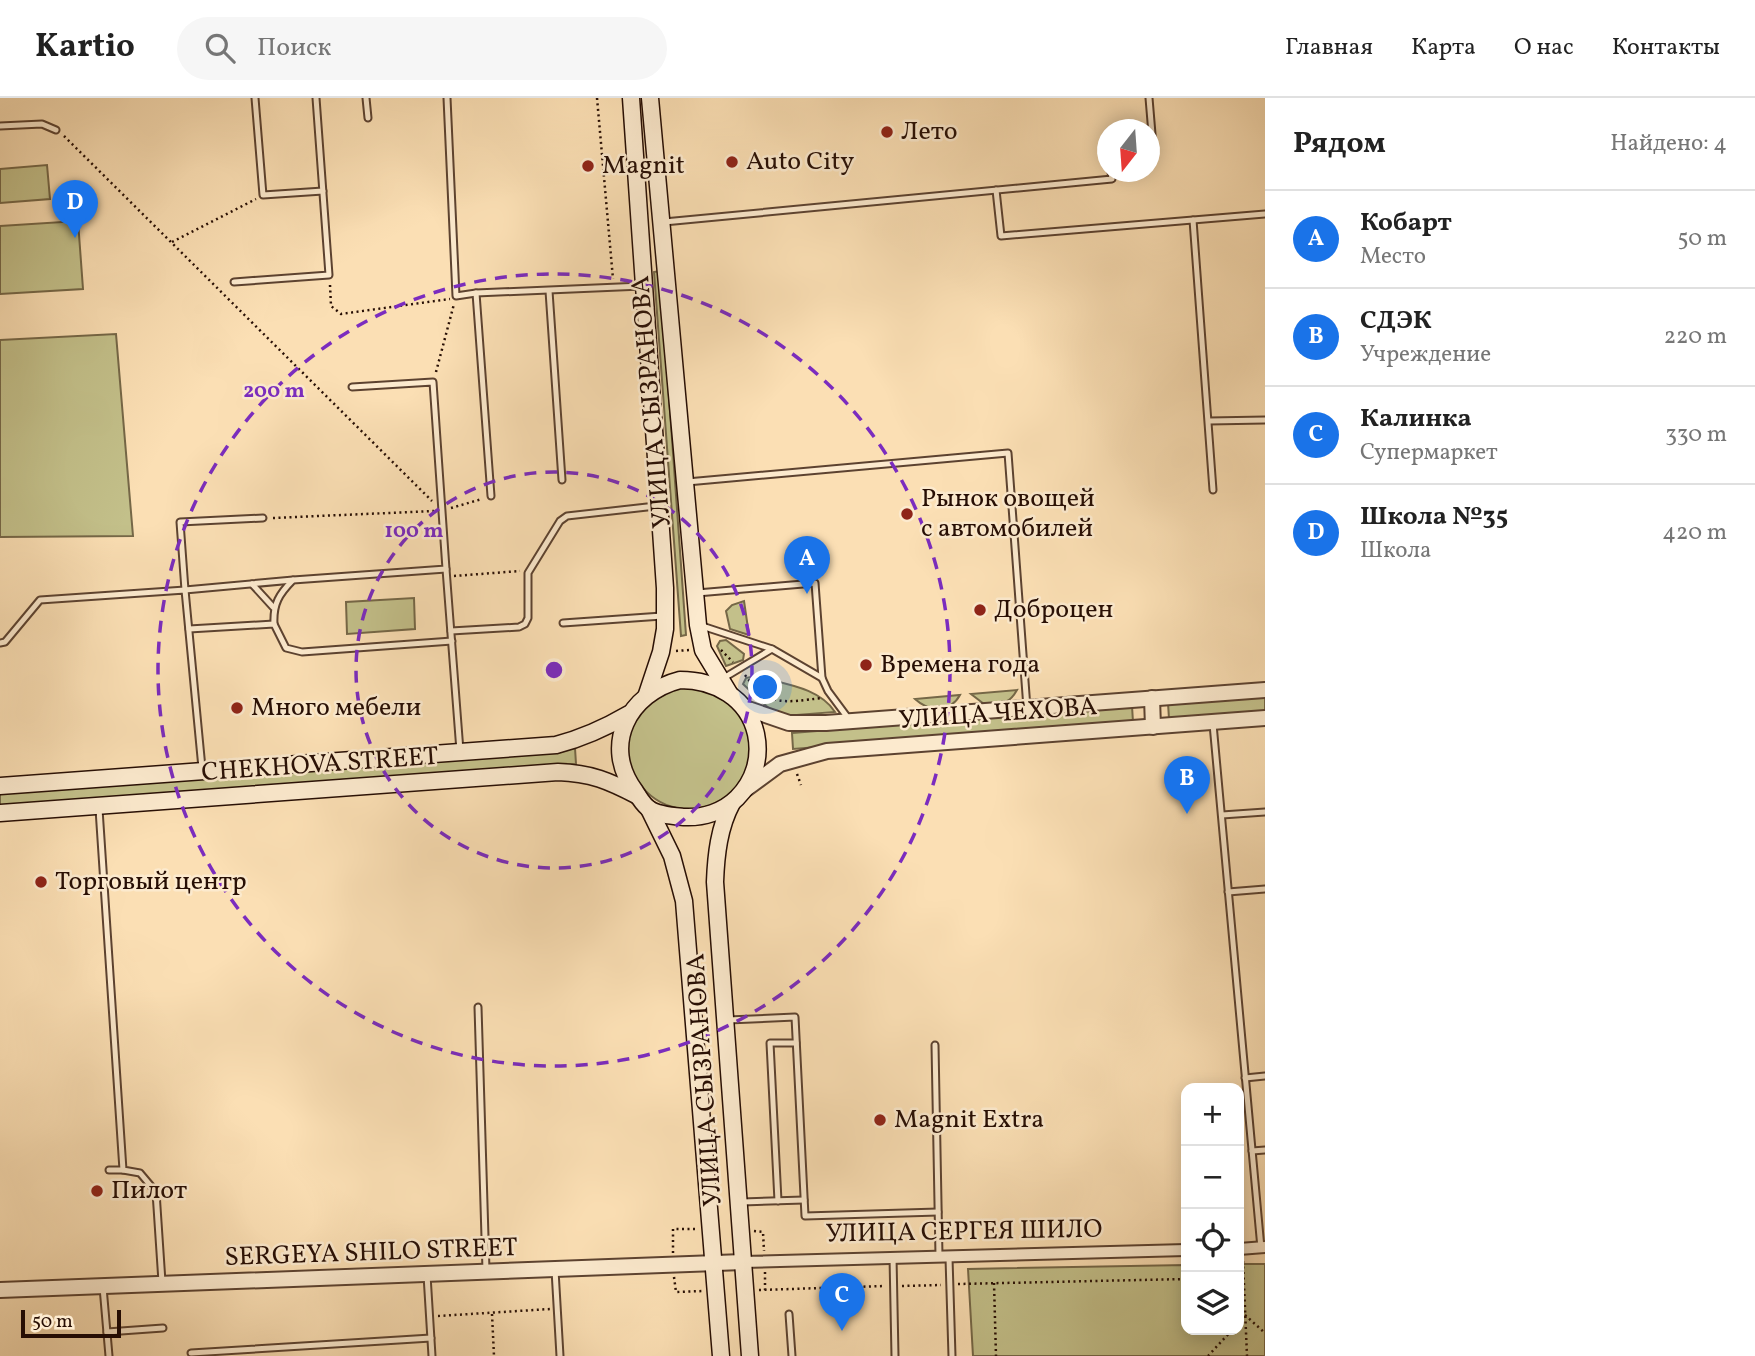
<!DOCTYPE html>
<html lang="ru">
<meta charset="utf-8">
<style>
body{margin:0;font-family:Vollkorn,serif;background:#f6f6f6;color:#222}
.controls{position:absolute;right:21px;bottom:21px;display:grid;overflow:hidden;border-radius:14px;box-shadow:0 4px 18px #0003}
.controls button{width:63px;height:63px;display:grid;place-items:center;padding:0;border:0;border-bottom:2px solid #e0e0e0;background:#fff;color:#222;font:35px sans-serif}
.compass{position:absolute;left:1097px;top:21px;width:63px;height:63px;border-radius:50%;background:#fff;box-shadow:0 4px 18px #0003;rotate:197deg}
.scale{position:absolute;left:21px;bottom:18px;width:100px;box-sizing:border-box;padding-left:7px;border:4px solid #270e04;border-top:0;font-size:19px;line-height:24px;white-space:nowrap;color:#270e04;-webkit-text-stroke:5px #fceace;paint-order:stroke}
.you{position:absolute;left:766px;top:590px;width:24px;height:24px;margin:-18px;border:5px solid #fff;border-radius:50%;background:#1a73e8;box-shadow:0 0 0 10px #1a73e833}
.badge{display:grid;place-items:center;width:46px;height:46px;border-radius:50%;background:#1a73e8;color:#fff;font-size:23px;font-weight:700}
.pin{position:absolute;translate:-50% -58px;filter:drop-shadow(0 2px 4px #0008)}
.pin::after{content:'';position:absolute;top:37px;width:24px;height:21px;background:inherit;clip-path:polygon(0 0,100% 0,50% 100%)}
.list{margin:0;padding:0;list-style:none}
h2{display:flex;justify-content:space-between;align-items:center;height:91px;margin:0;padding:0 28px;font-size:30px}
h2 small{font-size:23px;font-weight:400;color:#767676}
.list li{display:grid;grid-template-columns:46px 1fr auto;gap:21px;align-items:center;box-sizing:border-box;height:98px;padding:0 28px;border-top:2px solid #e0e0e0}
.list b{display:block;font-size:26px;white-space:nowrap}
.list p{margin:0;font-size:23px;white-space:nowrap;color:#767676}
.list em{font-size:23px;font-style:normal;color:#767676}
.icon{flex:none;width:38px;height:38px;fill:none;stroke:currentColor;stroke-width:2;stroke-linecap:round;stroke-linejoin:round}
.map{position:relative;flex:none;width:1265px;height:1258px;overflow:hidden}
header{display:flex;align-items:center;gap:42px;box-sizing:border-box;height:98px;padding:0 35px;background:#fff;border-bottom:2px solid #e0e0e0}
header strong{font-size:33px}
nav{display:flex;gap:38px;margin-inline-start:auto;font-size:24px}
.search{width:490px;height:63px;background:#f6f6f6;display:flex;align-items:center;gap:18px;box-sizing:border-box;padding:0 24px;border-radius:38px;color:#767676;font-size:26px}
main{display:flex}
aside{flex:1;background:#fff}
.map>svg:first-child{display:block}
.green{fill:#c3c08a;stroke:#756747;stroke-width:2}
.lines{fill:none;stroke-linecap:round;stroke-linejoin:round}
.service-casing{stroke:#5c4230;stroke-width:9}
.minor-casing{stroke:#5c4230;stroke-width:14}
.tertiary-casing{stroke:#5c4230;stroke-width:18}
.secondary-casing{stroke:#270e04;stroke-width:19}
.path{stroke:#270e04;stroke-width:2.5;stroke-dasharray:2 3.5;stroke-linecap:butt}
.service{stroke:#fceace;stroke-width:5}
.minor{stroke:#fceace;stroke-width:10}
.tertiary{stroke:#fceace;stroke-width:14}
.secondary{stroke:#fceace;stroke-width:16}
.ring{fill:none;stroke:#7b2cbf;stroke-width:3.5;stroke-dasharray:12 9}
.poi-dot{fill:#8f2418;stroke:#fceace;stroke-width:2.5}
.labels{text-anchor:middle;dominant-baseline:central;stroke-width:5;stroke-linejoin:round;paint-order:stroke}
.poi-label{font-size:26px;fill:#270e04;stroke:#fceace;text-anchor:start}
.street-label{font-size:26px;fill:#270e04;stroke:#fceace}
.centre{fill:#7b2cbf;stroke:#fceace;stroke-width:3.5}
.ring-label{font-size:21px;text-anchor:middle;font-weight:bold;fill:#7b2cbf;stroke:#fceace;stroke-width:5;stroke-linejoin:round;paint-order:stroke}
</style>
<header>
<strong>Kartio</strong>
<div class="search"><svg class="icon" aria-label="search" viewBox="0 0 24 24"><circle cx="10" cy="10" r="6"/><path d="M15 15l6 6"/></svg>Поиск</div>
<nav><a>Главная</a><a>Карта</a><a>О нас</a><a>Контакты</a></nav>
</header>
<main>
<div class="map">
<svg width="1265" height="1258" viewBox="0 0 1265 1258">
<rect width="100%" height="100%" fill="#fbdfb4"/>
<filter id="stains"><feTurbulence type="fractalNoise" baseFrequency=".00286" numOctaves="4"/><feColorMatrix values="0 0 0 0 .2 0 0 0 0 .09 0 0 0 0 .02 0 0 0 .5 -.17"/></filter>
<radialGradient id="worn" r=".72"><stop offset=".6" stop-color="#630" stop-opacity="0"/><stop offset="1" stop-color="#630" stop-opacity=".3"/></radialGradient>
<!-- green -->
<g class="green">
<path d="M47,67l3,34 -50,4v-34z"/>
<path d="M78,123l5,68 -83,5v-68z"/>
<path d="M660,173l26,364 -5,1 -27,-364z"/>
<path d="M116,236l17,202 -133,1v-197z"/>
<path d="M414,500l1,31 -68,5 -1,-32z"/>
<path d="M744,503l5,34 -19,-6 -4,-18 6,-6z"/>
<path d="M726,542l18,14 -1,6 -17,6 -9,-20 3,-5z"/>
<path d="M755,578c28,8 64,11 80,36l-51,4 -10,-3 -31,-29 3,-6z"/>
<circle cx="689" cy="650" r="61"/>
<path d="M1017,592c-9,16 -16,13 -33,14l-13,-10z"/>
<path d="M960,597c-10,18 -31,17 -45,4z"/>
<path d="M1265,598v16l-96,7 -1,-16z"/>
<path d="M1132,608l1,16 -340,27 -1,-16z"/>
<path d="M575,650l1,16 -576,43v-15z"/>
<path d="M1239,1166h26v92h-292l-5,-87 218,-4v65h53z"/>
</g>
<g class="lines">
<defs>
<g id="service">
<path d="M255,0l8,97 60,-4"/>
<path d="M366,0l2,20"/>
<path d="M447,0l9,198 20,-3 166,-7"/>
<path d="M1149,0l4,48h-3"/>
<path d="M0,28l42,-2 14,6"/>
<path d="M996,92l5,46 264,-22"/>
<path d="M1193,122l20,270"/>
<path d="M664,124l448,-43 -1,-7"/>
<path d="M234,184l95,-7 -13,-177"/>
<path d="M549,193l13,189"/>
<path d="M476,195l15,203"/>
<path d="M1209,323l56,-1"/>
<path d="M687,384l321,-29 19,255"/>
<path d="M263,420l-83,4 5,68 108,-10"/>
<path d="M446,471l14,182"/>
<path d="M252,486l21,23"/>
<path d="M697,495l118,-10 7,95 6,13 20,27"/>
<path d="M563,525l99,-7"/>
<path d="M274,526c-1,-20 5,-30 19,-44l153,-11 -13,-187 -81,5"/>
<path d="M702,528l70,23"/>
<path d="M189,531l85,-5 12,24 16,4 150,-11"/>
<path d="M451,533l68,-4 6,-3 3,-6v-45l32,-52 7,-5 89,-10"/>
<path d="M0,545l5,-1 35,-42 145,-10 17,178"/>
<path d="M722,581l50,-30 50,29"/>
<path d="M1213,626l48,524"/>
<path d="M99,711l24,361 17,3 16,19 6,90"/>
<path d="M1222,717l43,-3"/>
<path d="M1228,794l37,-3"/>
<path d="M478,909l8,263"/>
<path d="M728,922l67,-3 10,199 133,-4"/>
<path d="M935,947l4,211"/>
<path d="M1245,980l20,-2"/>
<path d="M1252,1053l13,-1"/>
<path d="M109,1072h14"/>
<path d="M778,1103l-8,-158h26"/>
<path d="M742,1104l62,-2"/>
<path d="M893,1159l2,99"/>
<path d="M949,1160l3,98"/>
<path d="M555,1172l5,86"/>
<path d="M427,1177l5,81"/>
<path d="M103,1189l6,69"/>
<path d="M789,1216l3,42"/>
<path d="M107,1234l56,-4"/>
<path d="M191,1255l240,-15"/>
</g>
<g id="minor">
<path d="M1239,1151l26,-2"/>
<path d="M743,1164l443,-12"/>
</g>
<g id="tertiary">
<path d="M1152,600l1,29"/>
<path d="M745,610l44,15h37l439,-33"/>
<path d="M746,691l34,-25 47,-13 438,-33"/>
<path d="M0,1192l743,-28"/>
</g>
<g id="secondary">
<path d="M631,0l34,490v41l-4,23 -14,42"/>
<path d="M650,0l48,527 5,25 26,43"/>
<path d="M680,582c35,0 68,18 76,54 5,24 -2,47 -19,64 -14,14 -34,20 -53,19 -11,-1 -28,-2 -36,-9 -5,-4 -10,-12 -13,-17 -34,-46 -6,-98 45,-111z"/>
<path d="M0,688l556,-41c27,-7 49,-17 73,-31"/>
<path d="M732,705c-13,24 -16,52 -17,79l35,474"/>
<path d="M649,711l23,47 12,45 37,455"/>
<path d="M0,715l558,-41c33,1 51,9 80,24"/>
</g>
</defs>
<!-- service casing -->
<use href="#service" class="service-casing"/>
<!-- minor casing -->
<use href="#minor" class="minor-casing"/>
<!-- tertiary casing -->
<use href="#tertiary" class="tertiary-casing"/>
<!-- secondary casing -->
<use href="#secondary" class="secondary-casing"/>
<!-- path -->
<g class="path">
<path d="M597,0l16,181"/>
<path d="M64,38l368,365"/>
<path d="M172,144l84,-43"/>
<path d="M330,187l1,21 10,8 109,-15"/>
<path d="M436,274l18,-68"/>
<path d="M451,410l31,-9"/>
<path d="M273,420l161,-7"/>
<path d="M454,478l66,-5"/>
<path d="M721,552l12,12"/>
<path d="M676,553l14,-1"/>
<path d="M745,577c25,33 40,27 77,23"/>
<path d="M797,676l4,11"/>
<path d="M754,1133l9,1 1,19"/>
<path d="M673,1155v-24h22"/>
<path d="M1243,1163l4,95"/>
<path d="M765,1174v18"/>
<path d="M674,1179l2,15 27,-1"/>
<path d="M994,1185l2,73"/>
<path d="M958,1186l228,-5"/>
<path d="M902,1188l39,-1"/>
<path d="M759,1192l126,-4"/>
<path d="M492,1216l2,42"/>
<path d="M1245,1217l20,18"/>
<path d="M438,1218l112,-7"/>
<path d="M1239,1224l6,-7"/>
<path d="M1208,1258l24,-26"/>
</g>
<!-- service -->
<use href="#service" class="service"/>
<!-- minor -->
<use href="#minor" class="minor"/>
<!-- tertiary -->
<use href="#tertiary" class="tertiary"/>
<!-- secondary -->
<use href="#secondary" class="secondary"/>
</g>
<!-- distance rings -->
<g class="ring">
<circle cx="554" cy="572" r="198"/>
<circle cx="554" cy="572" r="396"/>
</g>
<!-- markers -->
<g class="poi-dot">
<circle cx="887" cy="34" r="7"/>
<circle cx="732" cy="64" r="7"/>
<circle cx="588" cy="68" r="7"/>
<circle cx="907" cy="416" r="7"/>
<circle cx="980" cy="512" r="7"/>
<circle cx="866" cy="567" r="7"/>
<circle cx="237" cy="610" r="7"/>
<circle cx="41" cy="784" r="7"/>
<circle cx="880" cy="1022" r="7"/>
<circle cx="97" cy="1093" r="7"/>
</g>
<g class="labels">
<!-- poi labels -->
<g class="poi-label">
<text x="901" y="34">Лето</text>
<text x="746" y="64">Auto City</text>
<text x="602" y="68">Magnit</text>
<text x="921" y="401">Рынок овощей<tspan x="921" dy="30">с автомобилей</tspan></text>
<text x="994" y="512">Доброцен</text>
<text x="880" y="567">Времена года</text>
<text x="251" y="610">Много мебели</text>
<text x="55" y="784">Торговый центр</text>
<text x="894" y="1022">Magnit Extra</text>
<text x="111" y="1093">Пилот</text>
</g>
<!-- street labels -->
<g class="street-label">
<text transform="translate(652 304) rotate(-95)">УЛИЦА СЫЗРАНОВА</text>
<text transform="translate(998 616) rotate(-4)">УЛИЦА ЧЕХОВА</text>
<text transform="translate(320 667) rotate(-4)">CHEKHOVA STREET</text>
<text transform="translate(705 982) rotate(-94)">УЛИЦА СЫЗРАНОВА</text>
<text transform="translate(964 1134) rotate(-1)">УЛИЦА СЕРГЕЯ ШИЛО</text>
<text transform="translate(371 1155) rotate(-2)">SERGEYA SHILO STREET</text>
</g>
</g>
<circle cx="554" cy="572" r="10" class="centre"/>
<g class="ring-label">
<text x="274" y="299">200 m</text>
<text x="414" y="439">100 m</text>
</g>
<rect width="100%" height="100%" filter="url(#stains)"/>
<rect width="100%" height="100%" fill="url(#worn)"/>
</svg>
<div class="controls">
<button>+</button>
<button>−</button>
<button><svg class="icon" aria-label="locate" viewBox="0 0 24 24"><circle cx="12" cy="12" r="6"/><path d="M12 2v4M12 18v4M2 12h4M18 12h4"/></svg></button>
<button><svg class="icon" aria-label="layers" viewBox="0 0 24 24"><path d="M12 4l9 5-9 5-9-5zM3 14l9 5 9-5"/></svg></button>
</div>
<svg class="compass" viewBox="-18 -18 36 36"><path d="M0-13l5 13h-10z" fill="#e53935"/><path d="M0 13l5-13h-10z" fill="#767676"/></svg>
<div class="scale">50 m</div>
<div class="you"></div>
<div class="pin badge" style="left:807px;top:496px">A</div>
<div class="pin badge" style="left:1187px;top:716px">B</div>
<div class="pin badge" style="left:842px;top:1233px">C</div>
<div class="pin badge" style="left:75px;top:140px">D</div>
</div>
<aside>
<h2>Рядом<small>Найдено: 4</small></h2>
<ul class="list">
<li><span class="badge">A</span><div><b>Кобарт</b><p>Место</p></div><em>50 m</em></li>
<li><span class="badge">B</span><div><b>СДЭК</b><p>Учреждение</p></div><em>220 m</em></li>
<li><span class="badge">C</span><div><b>Калинка</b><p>Супермаркет</p></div><em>330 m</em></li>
<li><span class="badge">D</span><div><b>Школа №35</b><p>Школа</p></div><em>420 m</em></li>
</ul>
</aside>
</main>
